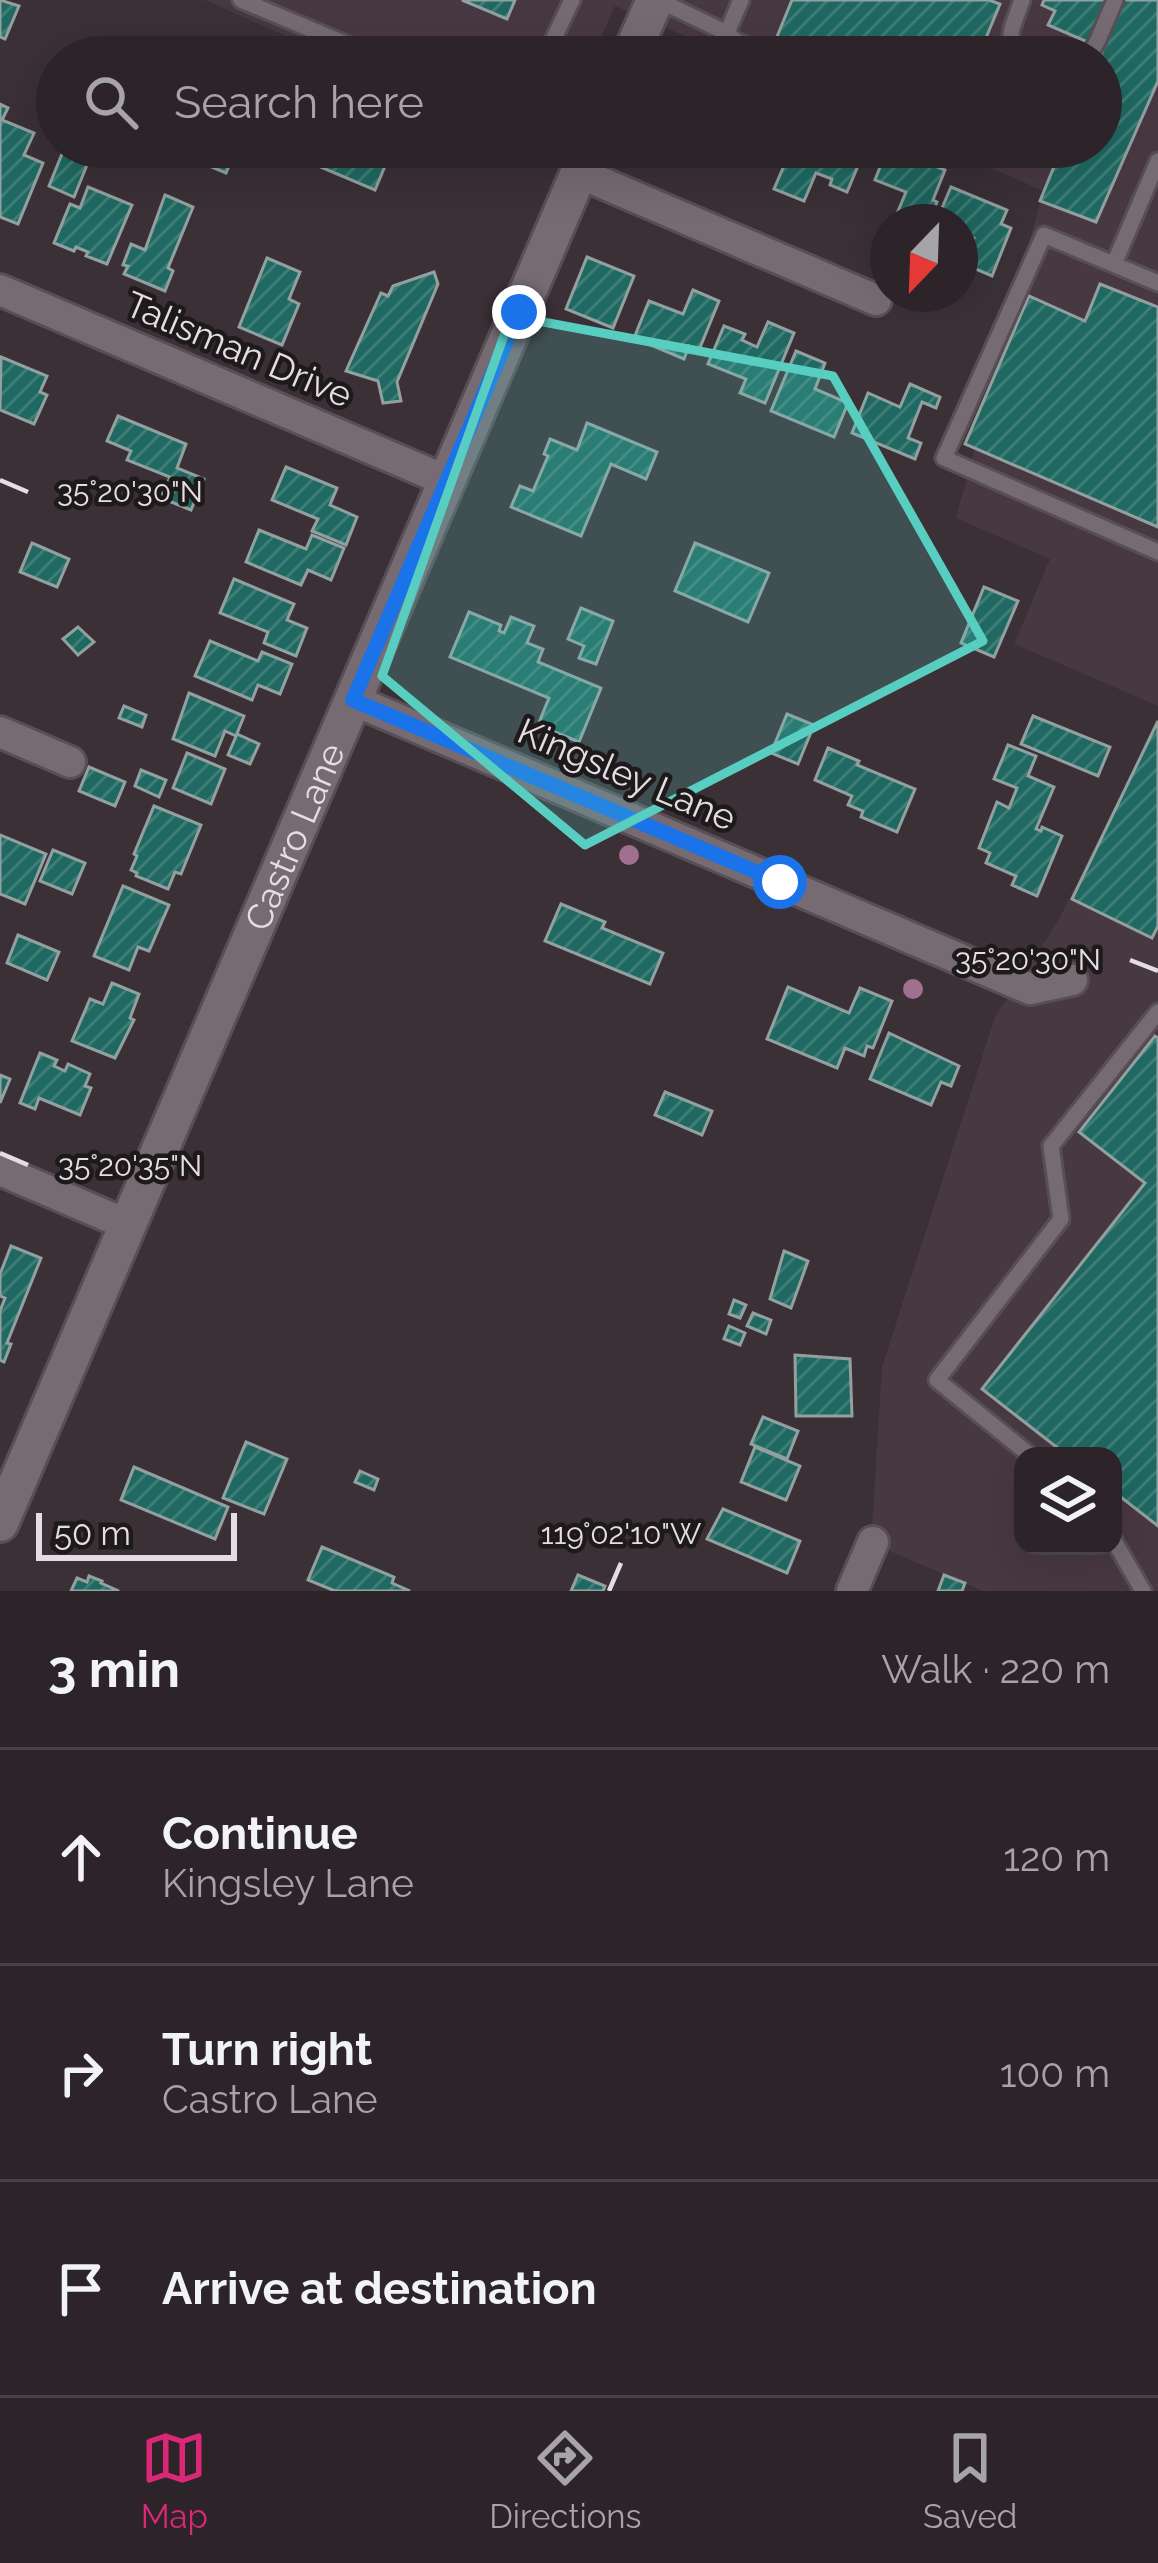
<!DOCTYPE html>
<meta charset="utf-8">
<style>
body{margin:0;font-family:Raleway,sans-serif;background:#383034;color:#f1f3f6}
.controls{position:absolute;right:36px;bottom:36px;display:grid;overflow:hidden;border-radius:24px;box-shadow:0 12px 48px #0002}
.controls button{width:108px;height:108px;display:grid;place-items:center;padding:0;border:0;border-bottom:3px solid #484145;background:#2c2428;color:#f1f3f6;font:60px sans-serif}
.compass{position:absolute;left:870px;top:204px;width:108px;height:108px;border-radius:50%;background:#2c2428;box-shadow:0 12px 48px #0002;rotate:203deg}
.scale{position:absolute;left:36px;bottom:30px;width:201px;box-sizing:border-box;padding-left:12px;border:6px solid #e4dee2;border-top:0;font-size:33px;line-height:42px;white-space:nowrap;color:#e4dee2;-webkit-text-stroke:9px #1e1a1c;paint-order:stroke}
.stop{position:absolute;width:36px;height:36px;margin:-27px;border:9px solid #1a73e8;border-radius:50%;background:#fff}
.stop.end{background:#1a73e8;border-color:#fff;box-shadow:0 3px 12px #0008}
.list{margin:0;padding:0;list-style:none}
h2{display:flex;justify-content:space-between;align-items:center;height:156px;margin:0;padding:0 48px;font-size:51px}
h2 small{font-size:39px;font-weight:400;color:#a6a4a8}
.list li{display:grid;grid-template-columns:78px 1fr auto;gap:36px;align-items:center;box-sizing:border-box;height:216px;padding:0 48px;border-top:3px solid #484145}
.list b{display:block;font-size:45px;white-space:nowrap}
.list p{margin:0;font-size:39px;white-space:nowrap;color:#a6a4a8}
.list em{font-size:39px;font-style:normal;color:#a6a4a8}
.icon{flex:none;width:66px;height:66px;fill:none;stroke:currentColor;stroke-width:2;stroke-linecap:round;stroke-linejoin:round}
.map{position:relative;flex:none;width:1158px;height:1591px;overflow:hidden}
.search{position:absolute;background:#2c2428;box-shadow:0 12px 48px #0002;left:36px;right:36px;top:36px;height:132px;display:flex;align-items:center;gap:30px;box-sizing:border-box;padding:0 42px;border-radius:66px;color:#a6a4a8;font-size:45px}
.sheet{height:804px;background:#2c2428}
nav{display:flex;justify-content:space-around;align-items:center;box-sizing:border-box;height:168px;border-top:3px solid #484145;background:#2c2428;font-size:33px;color:#a6a4a8}
nav a{display:grid;justify-items:center;gap:6px}
nav .on{color:#db2777}
.map>svg:first-child{display:block}
.built{fill:#483842;fill-rule:evenodd}
.building{fill:url(#building-hatch);stroke:#92a19f;stroke-width:3}
.lines{fill:none;stroke-linecap:round;stroke-linejoin:round}
.lane-casing{stroke:#584f55;stroke-width:21}
.street-casing{stroke:#584f55;stroke-width:36}
.secondary-casing{stroke:#584f55;stroke-width:42}
.lane{stroke:#776b73;stroke-width:15}
.street{stroke:#776b73;stroke-width:30}
.secondary{stroke:#776b73;stroke-width:36}
.tree{fill:#a16f90}
.route{stroke:#1a73e8;stroke-width:15}
.marked{fill:#58cec1;fill-opacity:0.2;stroke:#58cec1;stroke-width:9;stroke-linejoin:round}
.ticks{fill:none;stroke:#e4dee2;stroke-width:4.5}
.labels{text-anchor:middle;dominant-baseline:central;stroke-width:9;stroke-linejoin:round;paint-order:stroke}
.street-label{font-size:36px;fill:#e4dee2;stroke:#1e1a1c}
.ticks-label{font-size:30px;text-anchor:middle;fill:#e4dee2;stroke:#1e1a1c;stroke-width:9;stroke-linejoin:round;paint-order:stroke}
</style>
<div class="map">
<svg width="1158" height="1591" viewBox="0 0 1158 1591">
<defs>
<pattern id="building-hatch" width="6" height="6" patternUnits="userSpaceOnUse" patternTransform="scale(3)"><rect width="6" height="6" fill="#1f6962"/><path d="M-1 1l2-2M0 6l6-6M5 7l2-2" fill="none" stroke="#3f7e78"/></pattern>
</defs>
<rect width="100%" height="100%" fill="#3a3036"/>
<!-- built -->
<g class="built">
<path d="M205,0h953v706l-144,-62 36,-85 -94,-41 87,-327 -100,-44h158v-90h-367l-119,-51 -23,51h-259z"/>
<path d="M1158,720v871h-175l-112,-48 11,-176 113,-350 62,-94zM1023,1456h90v90h-90z"/>
</g>
<!-- building -->
<g class="building">
<path d="M0,0l19,6 -14,33 -5,-2z"/>
<path d="M462,0h53l-8,19z"/>
<path d="M792,0h197l11,4 -22,53h-187l-19,-8z"/>
<path d="M1044,0h65l-19,43 -42,-18 7,-14 -13,-6z"/>
<path d="M1124,0h34v81l-62,141 -56,-21 22,-54h39l-1,-90z"/>
<path d="M679,46l27,11h-31z"/>
<path d="M0,104l8,4 -6,12 32,13 -10,22 19,8 -25,61 -18,-7z"/>
<path d="M208,147h29l-11,26 -24,-10z"/>
<path d="M326,147h67l-18,43 -57,-24z"/>
<path d="M708,147h32l-8,18 -27,-11z"/>
<path d="M792,147h53l18,7 -16,38 -17,-7 2,-6 -16,-6 -12,28 -30,-12z"/>
<path d="M888,147l57,23 -12,30 4,2 -8,20h-19l-14,-6 10,-24 -31,-12z"/>
<path d="M64,149l25,11 -15,37 -25,-11z"/>
<path d="M88,187l44,18 -25,59 -21,-8 2,-4 -12,-5 -2,4 -20,-8 16,-39 10,4z"/>
<path d="M951,187l56,23 -6,14 10,4 -19,48 -28,-12 10,-26 -14,-6v-10h-24z"/>
<path d="M165,195l28,12 -25,61 5,3 -8,20 -41,-17 4,-8 -5,-1 8,-21 14,6z"/>
<path d="M587,257l47,19 -21,52 -47,-19z"/>
<path d="M267,258l33,14 -11,27 10,5 -17,41 -43,-18z"/>
<path d="M434,272l4,12 -41,98 4,19 -18,2 -5,-22 -32,-10 35,-78 7,3 5,-10z"/>
<path d="M1100,284l58,23v220l-193,-83 64,-148 56,25z"/>
<path d="M693,290l26,11 -20,49 -10,-4 -5,13 -50,-21 15,-37 34,13z"/>
<path d="M768,322l26,11 -29,70 -25,-10 6,-14 -38,-15 16,-38 21,8 -3,6 15,7z"/>
<path d="M796,351l29,12 -10,26 33,14 -14,34 -63,-26z"/>
<path d="M1,357l46,19 -7,16 7,3 -13,29 -34,-14z"/>
<path d="M910,384l30,13 -4,11 -14,-6 -14,36 13,5 -6,16 -63,-26 16,-40 32,14z"/>
<path d="M118,416l68,28 -9,24 27,11 -13,31 -30,-12 9,-21 -43,-17 4,-9 -24,-10z"/>
<path d="M587,423l70,29 -11,27 -35,-15 -30,72 -70,-29 9,-21 13,5 15,-35 -4,-2 6,-15 27,11z"/>
<path d="M286,467l51,21 -7,17 27,12 -11,28 -34,-14 6,-12 -46,-19z"/>
<path d="M259,530l47,19 6,-14 32,13 -13,32 -23,-10 -7,15 -55,-23z"/>
<path d="M32,543l37,16 -12,28 -37,-15z"/>
<path d="M695,543l74,30 -21,49 -73,-31z"/>
<path d="M234,579l60,25 -7,16 20,8 -11,28 -32,-13 4,-11 -48,-19z"/>
<path d="M984,587l34,14 -24,56 -33,-14z"/>
<path d="M581,608l32,13 -17,43 -17,-6 5,-12 -16,-7z"/>
<path d="M469,612l32,13 -2,6 5,2 7,-16 23,9 -7,17 16,6 -5,13 63,26 -22,54 -41,-17 11,-27 -99,-41z"/>
<path d="M78,627l16,15 -16,13 -15,-16z"/>
<path d="M210,641l48,20 4,-9 30,12 -12,30 -22,-9 -6,15 -57,-24z"/>
<path d="M189,693l55,23 -8,20 -11,-5 -10,25 -42,-17z"/>
<path d="M124,706l22,9 -4,12 -23,-9z"/>
<path d="M787,714l27,11 -16,39 -27,-11z"/>
<path d="M1033,716l77,31 -12,29 -77,-32z"/>
<path d="M1158,721v205l-6,12 -80,-39z"/>
<path d="M237,734l22,10 -9,20 -22,-9z"/>
<path d="M1008,745l28,11 -8,20 26,11 -18,42 5,2 1,-4 20,9 -25,60 -25,-11 4,-9 -30,-13 4,-10 -11,-5 18,-46 12,6 8,-20 -23,-9z"/>
<path d="M828,748l31,13 -2,4 58,24 -18,43 -36,-15 2,-6 -15,-6 4,-9 -37,-16z"/>
<path d="M187,753l38,16 -14,35 -38,-16z"/>
<path d="M89,767l36,15 -10,24 -36,-15z"/>
<path d="M141,770l25,10 -7,17 -24,-11z"/>
<path d="M154,806l47,19 -20,49 -6,-2 -7,17 -32,-13 1,-3 -6,-3 6,-14 -3,-2z"/>
<path d="M0,835l46,19 -21,50 -25,-10z"/>
<path d="M53,850l32,13 -13,31 -32,-13z"/>
<path d="M123,886l46,19 -20,46 -11,-4 -9,23 -35,-14z"/>
<path d="M561,904l44,18 -3,6 61,25 -13,31 -105,-43z"/>
<path d="M18,935l41,17 -12,28 -40,-17z"/>
<path d="M112,983l27,11 -9,24 4,2 -19,38 -43,-17 18,-42 13,5z"/>
<path d="M788,987l61,26 11,-25 32,13 -19,47 -6,-2 -3,10 -19,-8 -8,20 -70,-29z"/>
<path d="M889,1033l70,33 -8,20 -10,-4 -10,23 -61,-26z"/>
<path d="M1155,1036l3,2v488l-45,-35v-35h-45l-86,-67 163,-206 -66,-51z"/>
<path d="M40,1053l17,7 -3,6 11,5 3,-7 22,10 -5,12 6,2 -11,27 -41,-17 -4,11 -15,-6z"/>
<path d="M0,1075l10,4 -10,24z"/>
<path d="M665,1092l47,19 -10,24 -47,-20z"/>
<path d="M11,1246l30,12 -34,85 4,1 -7,18 -4,-2v-49l5,-13 -5,-2v-22z"/>
<path d="M784,1251l24,10 -17,47 -21,-9z"/>
<path d="M734,1300l12,5 -6,13 -11,-4z"/>
<path d="M753,1313l18,7 -5,14 -19,-8z"/>
<path d="M729,1326l16,7 -5,12 -16,-6z"/>
<path d="M795,1355l55,4 2,57h-56z"/>
<path d="M763,1417l35,14 -11,28 -36,-15z"/>
<path d="M246,1442l41,17 -23,55 -41,-16z"/>
<path d="M755,1447l45,19 -14,34 -45,-18z"/>
<path d="M134,1467l94,40 -13,32 -94,-39z"/>
<path d="M360,1471l18,8 -4,11 -19,-8z"/>
<path d="M723,1509l77,32 -13,32 -80,-34z"/>
<path d="M322,1547l72,30 -2,6 18,8h-75l-27,-11z"/>
<path d="M578,1575l27,11 -2,5h-32z"/>
<path d="M944,1575l21,8 -3,8h-24z"/>
<path d="M89,1576l13,5 -1,2 18,8h-48l6,-13 10,4z"/>
</g>
<g class="lines">
<defs>
<g id="lane">
<path d="M241,0l136,57"/>
<path d="M658,0l69,33 14,-33"/>
<path d="M727,33l9,8 38,16"/>
<path d="M545,57l27,-57"/>
<path d="M1008,57l4,-29 10,-28"/>
<path d="M1088,57l9,-15 18,-42"/>
<path d="M1114,264l44,-103"/>
<path d="M1158,283l-114,-48 -100,223 214,94"/>
<path d="M1031,1456l-94,-76 124,-161 -10,-73 107,-134"/>
<path d="M1113,1539l30,52"/>
</g>
<g id="street">
<path d="M579,173l297,127"/>
<path d="M0,290l447,191"/>
<path d="M353,700l677,289 42,-9"/>
<path d="M0,732l70,30"/>
<path d="M0,1170l128,55"/>
<path d="M852,1591l21,-49"/>
</g>
<g id="secondary">
<path d="M630,57l25,-57"/>
<path id="s1" d="M0,1523l590,-1376"/>
</g>
</defs>
<!-- lane casing -->
<use href="#lane" class="lane-casing"/>
<!-- street casing -->
<use href="#street" class="street-casing"/>
<!-- secondary casing -->
<use href="#secondary" class="secondary-casing"/>
<!-- lane -->
<use href="#lane" class="lane"/>
<!-- street -->
<use href="#street" class="street"/>
<!-- secondary -->
<use href="#secondary" class="secondary"/>
</g>
<!-- trees -->
<g class="tree">
<circle cx="629" cy="855" r="10"/>
<circle cx="913" cy="989" r="10"/>
</g>
<g class="lines">
<!-- route -->
<path class="route" d="M519,312l-166,388 427,182"/>
</g>
<!-- marked area -->
<path class="marked" d="M511,316l322,60 150,265 -398,204 -203,-169z"/>
<!-- ticks -->
<path class="ticks" d="M0,480l28,12M1130,960l28,11M0,1153l28,12M609,1591l12,-28"/>
<g class="labels">
<!-- street labels -->
<g class="street-label">
<text transform="translate(239 349) rotate(23)">Talisman Drive</text>
<text transform="translate(627 774) rotate(23)">Kingsley Lane</text>
<text stroke="none"><textPath href="#s1" startOffset="747">Castro Lane</textPath></text>
</g>
</g>
<g class="ticks-label">
<text x="130" y="502">35°20'30"N</text>
<text x="1028" y="970">35°20'30"N</text>
<text x="130" y="1176">35°20'35"N</text>
<text x="621" y="1544">119°02'10"W</text>
</g>
</svg>
<div class="controls">
<button><svg class="icon" aria-label="layers" viewBox="0 0 24 24"><path d="M12 4l9 5-9 5-9-5zM3 14l9 5 9-5"/></svg></button>
</div>
<svg class="compass" viewBox="-18 -18 36 36"><path d="M0-13l5 13h-10z" fill="#e53935"/><path d="M0 13l5-13h-10z" fill="#a6a4a8"/></svg>
<div class="scale">50 m</div>
<div class="stop" style="left:780px;top:882px"></div>
<div class="stop end" style="left:519px;top:312px"></div>
<div class="search"><svg class="icon" aria-label="search" viewBox="0 0 24 24"><circle cx="10" cy="10" r="6"/><path d="M15 15l6 6"/></svg>Search here</div>
</div>
<section class="sheet">
<h2>3 min<small>Walk · 220 m</small></h2>
<ul class="list">
<li><svg class="icon" aria-label="ahead" viewBox="0 0 24 24"><path d="M12 20V5M6 11l6-6 6 6"/></svg><div><b>Continue</b><p>Kingsley Lane</p></div><em>120 m</em></li>
<li><svg class="icon" aria-label="right" viewBox="0 0 24 24"><path d="M7 20v-9h11M14 6l5 5-5 5"/></svg><div><b>Turn right</b><p>Castro Lane</p></div><em>100 m</em></li>
<li><svg class="icon" aria-label="arrive" viewBox="0 0 24 24"><path d="M6 21V4h12l-3 4 3 4H6"/></svg><div><b>Arrive at destination</b></div></li>
</ul>
</section>
<nav>
<a class="on"><svg class="icon" aria-label="map" viewBox="0 0 24 24"><path d="M3 6l6-2 6 2 6-2v14l-6 2-6-2-6 2zM9 4v14M15 6v14"/></svg>Map</a>
<a><svg class="icon" aria-label="directions" viewBox="0 0 24 24"><path d="M12 3l9 9-9 9-9-9zM9 14v-3h6M13 9l2 2-2 2"/></svg>Directions</a>
<a><svg class="icon" aria-label="saved" viewBox="0 0 24 24"><path d="M7 4h10v16l-5-4-5 4z"/></svg>Saved</a>
</nav>
